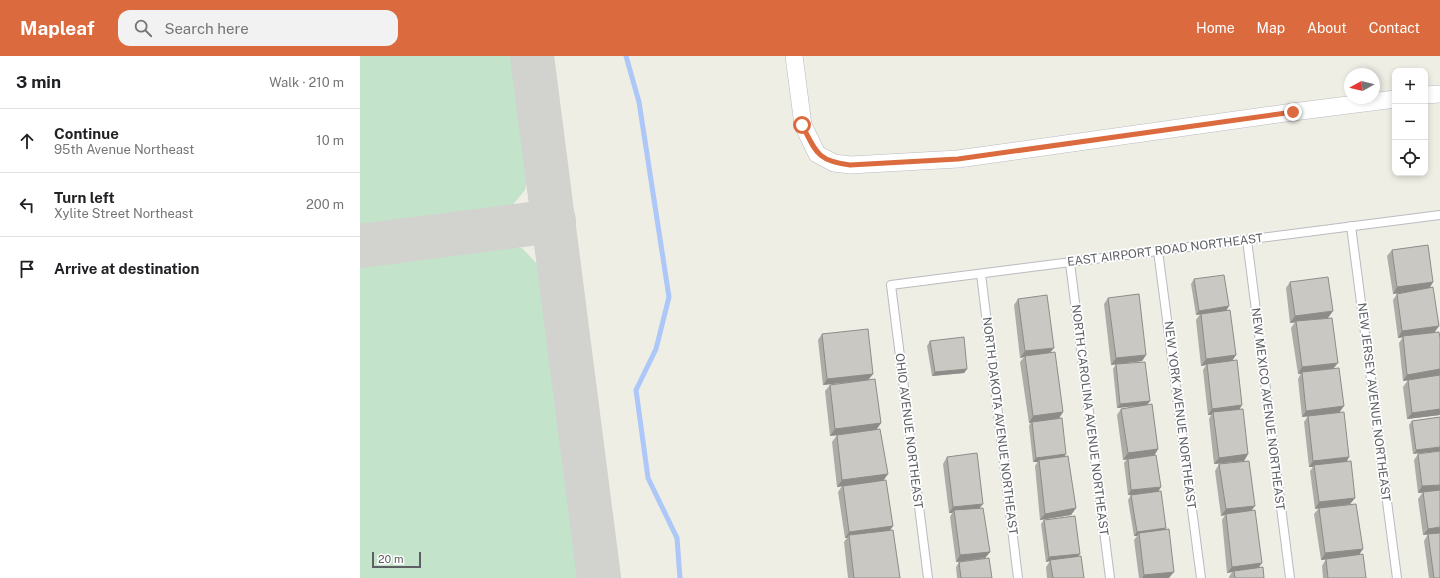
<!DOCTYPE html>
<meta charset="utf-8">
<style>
body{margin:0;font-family:"Public Sans",sans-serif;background:#f2f2f2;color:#202124}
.controls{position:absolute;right:12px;top:12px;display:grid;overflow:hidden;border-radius:8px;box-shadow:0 2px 6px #0003}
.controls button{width:36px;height:36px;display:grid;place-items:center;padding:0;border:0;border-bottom:1px solid #e0e0e0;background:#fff;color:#202124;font:20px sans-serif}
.compass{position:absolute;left:984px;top:12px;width:36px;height:36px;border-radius:50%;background:#fff;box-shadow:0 2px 6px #0003;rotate:262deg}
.scale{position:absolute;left:12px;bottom:10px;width:49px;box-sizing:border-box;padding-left:4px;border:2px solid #5d5f64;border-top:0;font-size:11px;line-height:14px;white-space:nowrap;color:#5d5f64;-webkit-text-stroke:3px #fff;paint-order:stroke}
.stop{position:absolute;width:12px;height:12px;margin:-9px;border:3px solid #db6b3f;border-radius:50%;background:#fff}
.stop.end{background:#db6b3f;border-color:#fff;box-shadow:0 1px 4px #0008}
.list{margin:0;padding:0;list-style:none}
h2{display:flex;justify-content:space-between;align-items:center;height:52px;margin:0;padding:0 16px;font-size:17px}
h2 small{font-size:13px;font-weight:400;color:#757577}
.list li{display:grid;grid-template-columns:26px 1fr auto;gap:12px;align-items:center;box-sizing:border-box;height:64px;padding:0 16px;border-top:1px solid #e0e0e0}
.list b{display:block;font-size:15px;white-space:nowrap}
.list p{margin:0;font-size:13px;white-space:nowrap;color:#757577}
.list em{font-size:13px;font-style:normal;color:#757577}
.icon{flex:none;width:22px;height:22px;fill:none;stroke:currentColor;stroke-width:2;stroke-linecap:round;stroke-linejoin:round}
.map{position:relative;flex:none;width:1080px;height:522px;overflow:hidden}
header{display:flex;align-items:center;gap:24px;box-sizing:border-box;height:56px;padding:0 20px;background:#db6b3f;color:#fff}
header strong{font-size:19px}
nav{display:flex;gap:22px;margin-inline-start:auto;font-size:14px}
.search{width:280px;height:36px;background:#f2f2f2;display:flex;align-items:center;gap:10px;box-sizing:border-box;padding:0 14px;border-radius:12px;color:#757577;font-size:15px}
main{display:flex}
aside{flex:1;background:#fff}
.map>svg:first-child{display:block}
.green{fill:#c4e3cb}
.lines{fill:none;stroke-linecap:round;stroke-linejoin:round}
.stream{stroke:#acc7f8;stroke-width:5}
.taxiway{stroke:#d2d2ce;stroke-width:44}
.lane-casing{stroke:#babbc0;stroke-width:10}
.street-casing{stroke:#babbc0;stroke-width:18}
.lane{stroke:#fff;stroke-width:8}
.street{stroke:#fff;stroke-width:17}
.wall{fill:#aeaca7}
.shaded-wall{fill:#8d8c88}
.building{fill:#cac8c2;stroke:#8d8c88}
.route{stroke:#db6b3f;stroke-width:5}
.labels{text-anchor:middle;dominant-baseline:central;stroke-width:3.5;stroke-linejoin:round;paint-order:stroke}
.street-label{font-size:12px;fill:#5d5f64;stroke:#fff}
</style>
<header>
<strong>Mapleaf</strong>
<div class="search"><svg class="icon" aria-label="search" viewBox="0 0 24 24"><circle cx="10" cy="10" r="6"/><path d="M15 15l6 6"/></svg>Search here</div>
<nav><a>Home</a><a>Map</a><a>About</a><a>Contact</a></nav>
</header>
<main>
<aside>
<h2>3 min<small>Walk · 210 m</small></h2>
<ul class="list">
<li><svg class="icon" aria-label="ahead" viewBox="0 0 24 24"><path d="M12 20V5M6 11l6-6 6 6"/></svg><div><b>Continue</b><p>95th Avenue Northeast</p></div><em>10 m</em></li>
<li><svg class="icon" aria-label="left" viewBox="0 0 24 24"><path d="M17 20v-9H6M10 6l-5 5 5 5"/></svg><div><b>Turn left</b><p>Xylite Street Northeast</p></div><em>200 m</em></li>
<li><svg class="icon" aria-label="arrive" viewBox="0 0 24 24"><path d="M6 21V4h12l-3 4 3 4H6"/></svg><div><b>Arrive at destination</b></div></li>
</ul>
</aside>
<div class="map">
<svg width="1080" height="522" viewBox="0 0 1080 522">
<rect width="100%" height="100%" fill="#eeeee5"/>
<!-- green -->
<g class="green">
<path d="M0,0h156l14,109 -5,25 -14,17 -19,8 -132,16z"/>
<path d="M142,189l20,3 17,18 8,19 38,293h-225v-314z"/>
</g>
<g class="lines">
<!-- stream -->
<path class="stream" d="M266,0l13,46 30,195 -13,52 -20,41 12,88 29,60 3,40"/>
<!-- taxiway -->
<g class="taxiway">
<path d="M172,0l67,522"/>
<path d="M0,190l194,-25"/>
</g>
<defs>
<g id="lane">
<path d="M991,170l46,352"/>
<path d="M887,184l43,338"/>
<path d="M798,195l43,327"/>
<path d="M710,207l40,315"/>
<path d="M621,218l37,304"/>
<path d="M568,522l-37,-293 549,-70"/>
</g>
<g id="street">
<path d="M434,0l9,69 14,29 17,9 16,2 108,-6 335,-47 102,-13"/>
<path d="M1065,39l15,-1"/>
</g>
</defs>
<!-- lane casing -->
<use href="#lane" class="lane-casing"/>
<!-- street casing -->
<use href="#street" class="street-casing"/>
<!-- lane -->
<use href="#lane" class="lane"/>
<!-- street -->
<use href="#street" class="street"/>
</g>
<!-- wall -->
<g class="wall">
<path d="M1032,194l41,32 -4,6 10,38 -5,6 6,6v37l-37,6 -4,-38 4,-6 -5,1 -5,-38 4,-6 16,-3 -20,3 -6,-38z"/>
<path d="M834,223l32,31 10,45 -4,5 8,49 8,45 -4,7 -30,3 -5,-45 2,-4h-3l-5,-45 3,-5 -5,1 -5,-46 4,-6 -4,1 -5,-31z"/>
<path d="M930,226l38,36 -12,1 18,50 6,43 9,45 -2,4 8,37 -5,6 9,51 7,23h-43l-1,-12 4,-7 13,-1 -18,2 -7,-46 5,-6 -4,1 -5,-38 3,-4h-4l-5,-45 4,-6 -6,1 -4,-38 3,-6 -3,1 -7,-46 4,-6 -5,1 -4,-35z"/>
<path d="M748,242l38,57 -4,6 -26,3 34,37 -3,4 11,44 -4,6 4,36 7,39 4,48h-30l-5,-38 3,-4h-3l-6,-36 3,-5 25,-3 -28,3 -4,-32 3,-4 -4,1 -6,-45 4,-6 15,-3 -19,2 -4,-39 3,-5 -5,1 -7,-61z"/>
<path d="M658,243l36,49 -4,4 13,60 -4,7 6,37 11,52 -5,7 -31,5 -5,-54 3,-5 -5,1 -4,-36 2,-4 -2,1 -9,-61 4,-5 -4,1 -6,-53z"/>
<path d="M462,278l51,40 -5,6 -45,5 -5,-45z"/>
<path d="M570,285l37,28 -3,4 -32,3 -5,-30z"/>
<path d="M1080,319v40l-33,4 -4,-32 5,-7z"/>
<path d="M470,329l51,38 -5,7 -46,6 -5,-45z"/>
<path d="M1080,361l-27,37 -4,-29 3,-4z"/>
<path d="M477,379l51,39 -5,6 10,46 -3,4 10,48h-52l-4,-36 3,-4h-2l-7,-46 4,-6 -5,1 -5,-45z"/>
<path d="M1058,398l22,124h-11l-5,-37 4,-7 -5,1 -5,-36 5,-7 -5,1 -4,-33z"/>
<path d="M587,401l33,51 10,44 -5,6 -29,4 -6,-45 2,-4h-3l-6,-49z"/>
<path d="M859,408l36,42 -4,4 7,58 6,10h-35v-1l3,-5 -5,1 -5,-53 3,-5 -4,1 -6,-45z"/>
<path d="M684,464l34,37 6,21h-37l-1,-11 4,-6 -4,1 -5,-38z"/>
<path d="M599,506l33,16h-35l-1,-11z"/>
</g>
<!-- shaded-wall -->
<g class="shaded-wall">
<path d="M1073,226l-4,7 -36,5 4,-7z"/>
<path d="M869,250l-3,5 -30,4 3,-4z"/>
<path d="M973,255l-5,7 -38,5 5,-7z"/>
<path d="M1079,270l-5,7 -36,5 4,-7z"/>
<path d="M694,292l-5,6 -24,2 -1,1 -4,1 5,-7z"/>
<path d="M786,299l-4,6 -31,4 5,-7z"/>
<path d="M876,299l-4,6 -25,3 -1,1 -5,1 5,-7z"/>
<path d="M978,307l-5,6 -35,5 4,-7z"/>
<path d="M607,313l-3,4 -32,3 3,-4z"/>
<path d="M1080,313v6l-37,6 4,-6z"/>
<path d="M513,318l-5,6 -45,5 4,-6z"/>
<path d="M790,345l-3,4 -30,3 3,-4z"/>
<path d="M882,349l-4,7h-25l-2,3h-3l4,-6z"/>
<path d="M984,350l-5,7 -37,4 4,-6z"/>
<path d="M1080,353v6l-33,4 5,-6z"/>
<path d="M703,356l-5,7 -29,4 4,-7z"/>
<path d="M521,367l-5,7 -46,6 5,-7z"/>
<path d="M1080,391v4l-27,3 3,-4z"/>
<path d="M798,393l-4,7 -31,4 5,-7z"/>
<path d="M706,398l-3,5 -24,1 -1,2h-5l3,-4z"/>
<path d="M888,398l-4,7 -30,3 5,-6z"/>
<path d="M989,401l-4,7 -31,1 -1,2h-4l4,-6z"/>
<path d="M528,418l-5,7 -46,6 5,-7z"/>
<path d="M1080,429v6l-22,2 4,-7z"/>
<path d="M801,431l-3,5 -30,3 3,-5z"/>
<path d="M995,442l-5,6 -35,5 4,-7z"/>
<path d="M623,448l-5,6h-24l-2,3h-3l4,-6z"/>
<path d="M895,450l-5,6 -24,2 -1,1 -4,1 5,-7z"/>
<path d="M716,452l-5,7 -31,5 5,-6z"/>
<path d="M533,470l-5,7 -39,2 -2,3h-2l4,-6z"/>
<path d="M1080,471v6l-17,2 5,-6z"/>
<path d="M806,472l-3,4 -24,1 -2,3h-3l3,-4z"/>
<path d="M1003,493l-4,6 -38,5 4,-7z"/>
<path d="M630,496l-5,6 -29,4 4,-7z"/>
<path d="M720,498l-3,4 -27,2v1l-4,1 3,-5z"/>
<path d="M902,507l-5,7 -23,1 -2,1 -5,1 5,-6z"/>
<path d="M814,516l-5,6h-27l2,-3z"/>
</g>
<!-- building -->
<g class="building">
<path d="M1068,189l5,37 -36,5 -5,-37z"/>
<path d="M864,219l5,31 -30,5 -5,-32z"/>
<path d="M968,221l5,34 -38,5 -5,-34z"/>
<path d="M1073,231l6,39 -37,5 -5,-37z"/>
<path d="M779,238l7,61 -30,3 -8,-60z"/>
<path d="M687,239l7,53 -29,3 -7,-52z"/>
<path d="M870,254l6,45 -30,4 -5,-45z"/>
<path d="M972,262l6,45 -36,4 -6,-46z"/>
<path d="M508,273l5,45 -46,5 -5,-45z"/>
<path d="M1079,276l1,6v31l-33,6 -4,-39z"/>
<path d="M604,281l3,32 -32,3 -5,-31z"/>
<path d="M695,296l8,60 -30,4 -8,-60z"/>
<path d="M877,304l5,45 -30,4 -5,-45z"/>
<path d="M785,306l5,39 -30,3 -4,-40z"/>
<path d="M979,312l5,38 -38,5 -4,-39z"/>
<path d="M1080,319v34l-28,4 -4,-33z"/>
<path d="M515,323l6,44 -46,6 -5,-44z"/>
<path d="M792,348l6,45 -30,4 -7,-44z"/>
<path d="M883,353l5,45 -29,4 -6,-46z"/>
<path d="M984,356l5,45 -36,4 -5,-45z"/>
<path d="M1080,361v30l-24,3 -4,-29z"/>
<path d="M702,362l4,36 -30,4 -4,-36z"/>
<path d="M520,373l8,45 -46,6 -5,-45z"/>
<path d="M1080,395v34l-18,1 -4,-32z"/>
<path d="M617,397l6,51 -30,3 -6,-50z"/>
<path d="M796,399l5,32 -30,3 -3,-31z"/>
<path d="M708,400l8,52 -31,6 -6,-54z"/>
<path d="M889,405l6,45 -29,3 -7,-45z"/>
<path d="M991,405l4,37 -36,4 -5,-37z"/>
<path d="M526,424l7,46 -44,6 -6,-46z"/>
<path d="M1080,434v37l-12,2 -5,-37z"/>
<path d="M801,435l5,37 -29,4 -6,-37z"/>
<path d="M996,448l7,45 -38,4 -6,-45z"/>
<path d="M623,452l7,44 -30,3 -6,-45z"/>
<path d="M895,454l7,53 -30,4 -6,-53z"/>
<path d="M715,460l5,38 -31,3 -5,-37z"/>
<path d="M809,473l5,43 -30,3 -5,-42z"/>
<path d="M533,474l7,48h-46l-5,-43z"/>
<path d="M1080,477v45h-6l-6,-44z"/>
<path d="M1003,498l3,24h-38l-2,-19z"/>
<path d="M721,500l3,22h-31l-3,-18z"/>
<path d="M629,502l3,20h-31l-2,-16z"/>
<path d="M903,511l1,11h-29l-1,-7z"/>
</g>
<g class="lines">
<!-- route -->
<path class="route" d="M442,69c14,27 15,36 48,40l108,-6 335,-47"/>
</g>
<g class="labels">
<!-- street labels -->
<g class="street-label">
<text transform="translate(805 194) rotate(-7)">EAST AIRPORT ROAD NORTHEAST</text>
<text transform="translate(1014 346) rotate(83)">NEW JERSEY AVENUE NORTHEAST</text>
<text transform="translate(908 353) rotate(83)">NEW MEXICO AVENUE NORTHEAST</text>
<text transform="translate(820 359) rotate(83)">NEW YORK AVENUE NORTHEAST</text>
<text transform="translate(730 364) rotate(83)">NORTH CAROLINA AVENUE NORTHEAST</text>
<text transform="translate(640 370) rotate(83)">NORTH DAKOTA AVENUE NORTHEAST</text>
<text transform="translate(549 375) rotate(83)">OHIO AVENUE NORTHEAST</text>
</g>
</g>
</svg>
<div class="controls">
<button>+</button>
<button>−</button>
<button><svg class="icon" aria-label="locate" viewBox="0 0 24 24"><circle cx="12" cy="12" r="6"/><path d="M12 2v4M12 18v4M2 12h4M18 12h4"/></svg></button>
</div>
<svg class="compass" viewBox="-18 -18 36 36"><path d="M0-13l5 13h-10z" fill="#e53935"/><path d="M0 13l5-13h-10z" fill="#757577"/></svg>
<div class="scale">20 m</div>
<div class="stop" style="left:442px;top:69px"></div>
<div class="stop end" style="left:933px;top:56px"></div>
</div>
</main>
